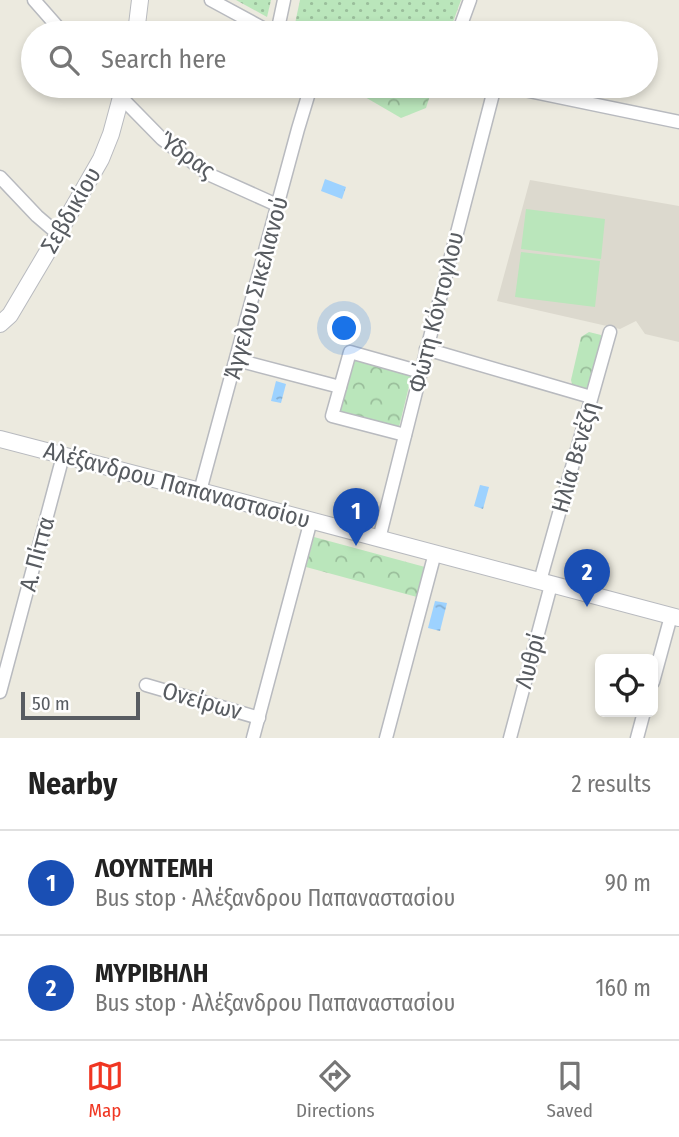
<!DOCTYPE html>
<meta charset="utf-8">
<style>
body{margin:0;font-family:"Fira Sans Condensed",sans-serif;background:#f2f2f2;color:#222}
.controls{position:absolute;right:21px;bottom:21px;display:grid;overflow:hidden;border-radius:10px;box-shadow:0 4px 10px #0003}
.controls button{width:63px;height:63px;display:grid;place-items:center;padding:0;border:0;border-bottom:2px solid #e0e0e0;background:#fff;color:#222;font:35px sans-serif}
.scale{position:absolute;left:21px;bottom:18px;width:119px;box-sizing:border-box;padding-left:7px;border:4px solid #585c61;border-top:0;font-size:19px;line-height:24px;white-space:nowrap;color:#585c61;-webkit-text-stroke:5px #fff;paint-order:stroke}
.you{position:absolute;left:345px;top:329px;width:24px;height:24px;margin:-18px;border:5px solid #fff;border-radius:50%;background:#1a73e8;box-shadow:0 0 0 10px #1a73e833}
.badge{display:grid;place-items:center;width:46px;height:46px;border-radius:50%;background:#f03622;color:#fff;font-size:23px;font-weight:700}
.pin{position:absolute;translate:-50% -58px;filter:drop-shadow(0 2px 4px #0008)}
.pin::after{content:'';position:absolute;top:37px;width:24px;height:21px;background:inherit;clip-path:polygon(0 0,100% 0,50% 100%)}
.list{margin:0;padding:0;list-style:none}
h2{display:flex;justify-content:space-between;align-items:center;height:91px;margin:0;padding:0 28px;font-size:30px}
h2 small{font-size:23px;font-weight:400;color:#767676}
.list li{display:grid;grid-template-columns:46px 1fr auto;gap:21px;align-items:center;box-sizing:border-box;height:105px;padding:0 28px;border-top:2px solid #e0e0e0}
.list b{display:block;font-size:26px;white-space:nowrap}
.list p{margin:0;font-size:23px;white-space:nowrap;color:#767676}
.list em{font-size:23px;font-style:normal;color:#767676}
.icon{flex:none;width:38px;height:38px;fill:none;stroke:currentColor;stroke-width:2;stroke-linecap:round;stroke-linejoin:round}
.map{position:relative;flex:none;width:679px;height:738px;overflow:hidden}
.search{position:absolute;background:#fff;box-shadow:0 4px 10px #0003;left:21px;right:21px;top:21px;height:77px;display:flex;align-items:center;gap:18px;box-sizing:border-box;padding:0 24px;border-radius:38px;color:#767676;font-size:26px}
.sheet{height:301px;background:#fff}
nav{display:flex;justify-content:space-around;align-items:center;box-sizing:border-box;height:98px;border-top:2px solid #e0e0e0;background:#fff;font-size:19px;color:#767676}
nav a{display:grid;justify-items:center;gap:4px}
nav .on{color:#f03622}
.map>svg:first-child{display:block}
.education{fill:#dcd9ce}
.grass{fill:url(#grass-dots)}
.park{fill:url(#park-crowns)}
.pitch{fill:#bae6bb}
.water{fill:url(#water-ripples)}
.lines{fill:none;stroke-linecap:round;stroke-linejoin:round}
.minor-casing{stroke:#b8babf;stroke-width:15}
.tertiary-casing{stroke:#b8babf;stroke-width:18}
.minor{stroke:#fff;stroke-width:12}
.tertiary{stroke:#fff;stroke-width:16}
.labels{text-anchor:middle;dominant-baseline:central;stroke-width:5;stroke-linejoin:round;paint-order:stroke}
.street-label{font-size:24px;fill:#585c61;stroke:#fff}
</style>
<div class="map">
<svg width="679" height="738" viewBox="0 0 679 738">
<defs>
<pattern id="grass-dots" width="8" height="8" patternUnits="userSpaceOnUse" patternTransform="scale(1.75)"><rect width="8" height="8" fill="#bae6bb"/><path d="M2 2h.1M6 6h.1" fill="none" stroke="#9abe9b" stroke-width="1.8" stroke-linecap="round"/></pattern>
<pattern id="park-crowns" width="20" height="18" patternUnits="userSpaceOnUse" patternTransform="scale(1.75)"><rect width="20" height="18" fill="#bae6bb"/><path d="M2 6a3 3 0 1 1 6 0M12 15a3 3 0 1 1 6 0" fill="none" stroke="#9abe9b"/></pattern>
<pattern id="water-ripples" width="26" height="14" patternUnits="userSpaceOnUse" patternTransform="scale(1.75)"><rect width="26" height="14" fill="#9dd2ff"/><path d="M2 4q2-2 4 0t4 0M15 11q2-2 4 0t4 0" fill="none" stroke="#83aed2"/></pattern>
</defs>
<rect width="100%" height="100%" fill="#eceadf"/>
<!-- education -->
<path class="education" d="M530,180l149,26v136l-34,-8 -9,-13 -16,8 -123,-28z"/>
<!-- grass -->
<g class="grass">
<path d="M236,0h35l-4,17z"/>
<path d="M300,0h161l-12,33h-156z"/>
</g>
<!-- park -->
<g class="park">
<path d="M346,86h87l-7,22 -25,10z"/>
<path d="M589,332l12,3 1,2 -14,52 -4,2 -11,-3 -2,-8 10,-43z"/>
<path d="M352,358l60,16 -13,53 -61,-14z"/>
<path d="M314,537l111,30 -8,30 -111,-30z"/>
</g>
<!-- pitch -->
<g class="pitch">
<path d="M526,209l79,10 -4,40 -80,-10z"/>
<path d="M521,252l79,9 -5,46 -80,-10z"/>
</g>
<!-- water -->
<g class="water">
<path d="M325,179l21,8 -4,12 -21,-8z"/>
<path d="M276,381l10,3 -5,19 -10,-2z"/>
<path d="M480,485l9,2 -6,22 -9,-3z"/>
<path d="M435,601l12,2 -7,28 -12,-3z"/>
</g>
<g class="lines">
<defs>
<g id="minor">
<path d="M34,0l29,33"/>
<path d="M211,0l61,33"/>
<path d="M277,33l7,-33"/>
<path d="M458,33l12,-33"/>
<path d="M110,86l52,53 46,35 69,31"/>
<path d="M505,86l174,36"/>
<path d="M0,177l37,39 21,18"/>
<path d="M426,349l165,48"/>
<path d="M237,360l103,27"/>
<path d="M405,435l-73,-19 18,-64 71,20"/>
<path d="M200,491l98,-362 13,-43"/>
<path d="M379,539l42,-167 74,-286"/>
<path d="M540,581l70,-249"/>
<path d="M653,682l18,-66"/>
<path d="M146,685l113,33"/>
<path d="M0,692l63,-236"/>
<path d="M253,738l58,-218"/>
<path d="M386,738l49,-185"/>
<path d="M510,738l41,-153"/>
<path d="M637,738l7,-26"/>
</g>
<g id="tertiary">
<path d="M136,33l4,-33"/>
<path d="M0,324l10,-9 48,-81 43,-75 10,-25 13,-48"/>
<path d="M0,439l200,52 479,127"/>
</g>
</defs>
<!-- minor casing -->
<use href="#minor" class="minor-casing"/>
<!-- tertiary casing -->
<use href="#tertiary" class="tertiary-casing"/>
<!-- minor -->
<use href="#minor" class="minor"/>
<!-- tertiary -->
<use href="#tertiary" class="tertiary"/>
</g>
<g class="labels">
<!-- street labels -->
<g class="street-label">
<text transform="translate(187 155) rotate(36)">Ύδρας</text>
<text transform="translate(71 210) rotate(-60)">Σεβδικίου</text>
<text transform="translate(256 288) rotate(-75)">Άγγελου Σικελιανού</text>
<text transform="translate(436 312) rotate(-76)">Φώτη Κόντογλου</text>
<text transform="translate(575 457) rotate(-74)">Ηλία Βενέζη</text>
<text transform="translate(177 485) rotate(15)">Αλέξανδρου Παπαναστασίου</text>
<text transform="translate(37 554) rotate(-75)">Α. Πίττα</text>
<text transform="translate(530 661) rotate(-75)">Λυθρί</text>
<text transform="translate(202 701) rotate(16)">Ονείρων</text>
</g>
</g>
</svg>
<div class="controls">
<button><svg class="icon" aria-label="locate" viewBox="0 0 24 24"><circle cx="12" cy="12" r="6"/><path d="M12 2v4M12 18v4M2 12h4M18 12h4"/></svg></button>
</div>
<div class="scale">50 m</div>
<div class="you"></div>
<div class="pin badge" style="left:356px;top:546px;background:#1a4fb4">1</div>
<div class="pin badge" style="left:587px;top:607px;background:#1a4fb4">2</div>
<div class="search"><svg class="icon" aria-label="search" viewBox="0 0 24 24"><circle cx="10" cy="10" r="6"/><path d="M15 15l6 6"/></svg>Search here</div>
</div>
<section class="sheet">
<h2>Nearby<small>2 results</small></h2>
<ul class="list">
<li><span class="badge" style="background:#1a4fb4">1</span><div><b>ΛΟΥΝΤΕΜΗ</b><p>Bus stop · Αλέξανδρου Παπαναστασίου</p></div><em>90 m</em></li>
<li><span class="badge" style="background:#1a4fb4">2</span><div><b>ΜΥΡΙΒΗΛΗ</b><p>Bus stop · Αλέξανδρου Παπαναστασίου</p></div><em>160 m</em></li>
</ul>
</section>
<nav>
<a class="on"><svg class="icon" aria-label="map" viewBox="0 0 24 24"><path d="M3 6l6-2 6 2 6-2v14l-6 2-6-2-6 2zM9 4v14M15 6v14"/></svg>Map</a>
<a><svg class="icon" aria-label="directions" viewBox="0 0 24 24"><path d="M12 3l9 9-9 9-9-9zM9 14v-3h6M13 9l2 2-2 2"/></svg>Directions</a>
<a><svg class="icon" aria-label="saved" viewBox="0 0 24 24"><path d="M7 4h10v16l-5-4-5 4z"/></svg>Saved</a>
</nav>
